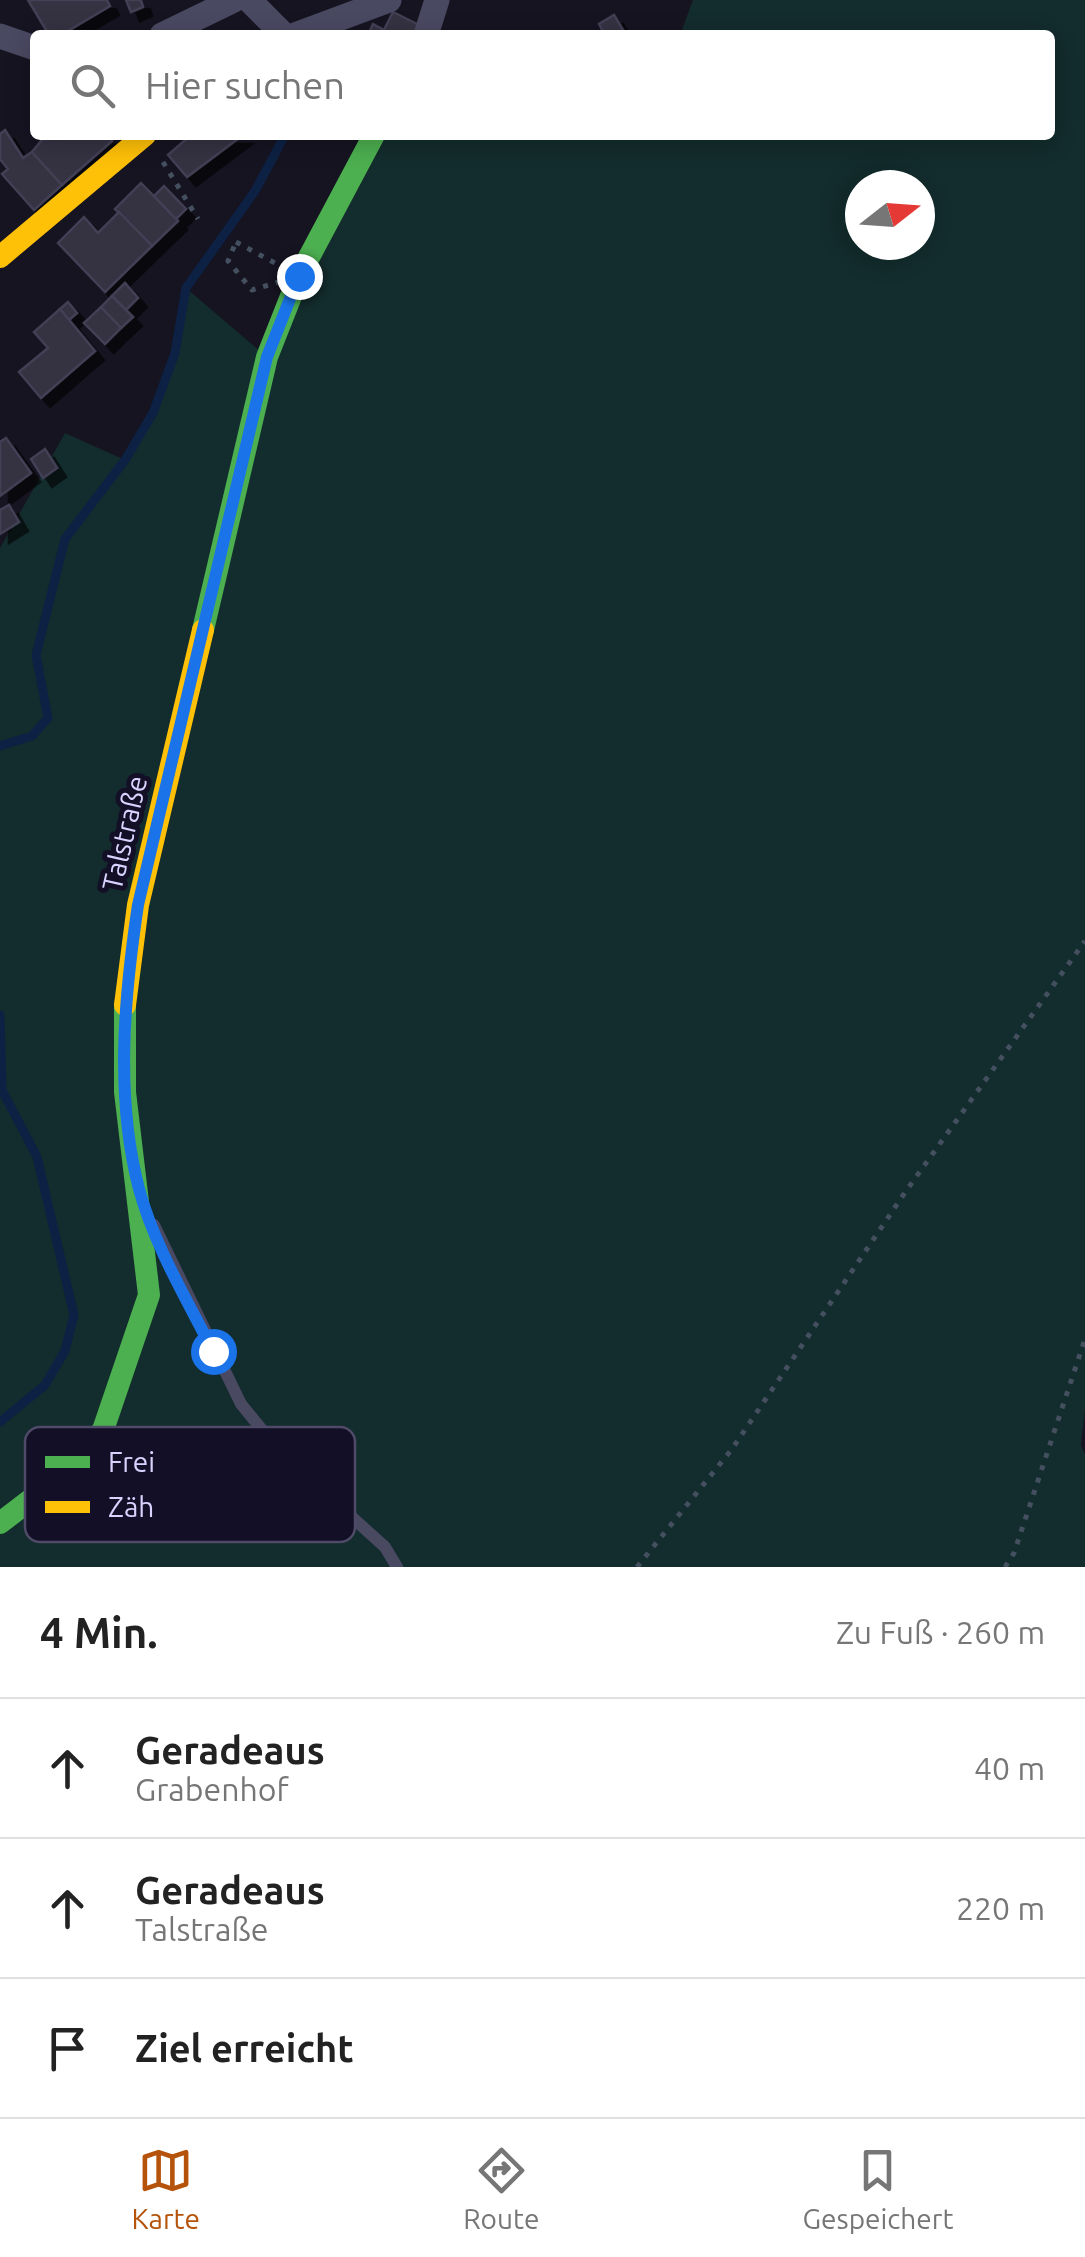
<!DOCTYPE html>
<html lang="de">
<meta charset="utf-8">
<style>
body{margin:0;font-family:Ubuntu,sans-serif;background:#f6f6f6;color:#222}
.compass{position:absolute;left:845px;top:170px;width:90px;height:90px;border-radius:50%;background:#fff;box-shadow:0 5px 25px #0003;rotate:73deg}
.stop{position:absolute;width:30px;height:30px;margin:-22px;border:8px solid #1a73e8;border-radius:50%;background:#fff}
.stop.end{background:#1a73e8;border-color:#fff;box-shadow:0 2px 10px #0008}
.list{margin:0;padding:0;list-style:none}
h2{display:flex;justify-content:space-between;align-items:center;height:130px;margin:0;padding:0 40px;font-size:42px}
h2 small{font-size:32px;font-weight:400;color:#767676}
.list li{display:grid;grid-template-columns:65px 1fr auto;gap:30px;align-items:center;box-sizing:border-box;height:140px;padding:0 40px;border-top:2px solid #e0e0e0}
.list b{display:block;font-size:38px;white-space:nowrap}
.list p{margin:0;font-size:32px;white-space:nowrap;color:#767676}
.list em{font-size:32px;font-style:normal;color:#767676}
.icon{flex:none;width:55px;height:55px;fill:none;stroke:currentColor;stroke-width:2;stroke-linecap:round;stroke-linejoin:round}
.map{position:relative;flex:none;width:1085px;height:1567px;overflow:hidden}
.search{position:absolute;background:#fff;box-shadow:0 5px 25px #0003;left:30px;right:30px;top:30px;height:110px;display:flex;align-items:center;gap:25px;box-sizing:border-box;padding:0 35px;border-radius:10px;color:#767676;font-size:38px}
.sheet{height:550px;background:#fff}
nav{display:flex;justify-content:space-around;align-items:center;box-sizing:border-box;height:140px;border-top:2px solid #e0e0e0;background:#fff;font-size:28px;color:#767676}
nav a{display:grid;justify-items:center;gap:5px}
nav .on{color:#b45309}
.map>svg:first-child{display:block}
.green{fill:#132c2d;fill-rule:evenodd}
.lines{fill:none;stroke-linecap:round;stroke-linejoin:round}
.stream{stroke:#0d2144;stroke-width:9}
.building{fill:#343243;stroke:#433f54;stroke-width:2.5;filter:url(#shadow)}
.path{stroke:#44505f;stroke-width:5;stroke-dasharray:5 8;stroke-linecap:butt}
.lane{stroke:#4a4962;stroke-width:12}
.street{stroke:#4a4962;stroke-width:25}
.fast{stroke:#4caf50;stroke-width:22}
.slow{stroke:#ffc107;stroke-width:22}
.route{stroke:#1a73e8;stroke-width:12}
.labels{text-anchor:middle;dominant-baseline:central;stroke-width:10;stroke-linejoin:round;paint-order:stroke}
.street-label{font-size:28px;fill:#d9d4ff;stroke:#130f26}
.key{fill:#130f26;stroke:#4e4a67;stroke-width:2.5}
.key-label{font-size:28px;fill:#d9d4ff}
</style>
<div class="map">
<svg width="1085" height="1567" viewBox="0 0 1085 1567">
<defs>
<filter id="shadow"><feDropShadow dx="9" dy="9" stdDeviation="0" flood-color="#0009"/></filter>
</defs>
<rect width="100%" height="100%" fill="#161421"/>
<!-- green -->
<path class="green" d="M693,0h392v1409l-4,36 4,10v112h-1085v-1019l65,-115 60,27 40,-75 21,-97 81,69 120,-222h663v-100h-370zM860,185h60v60h-60z"/>
<g class="lines">
<!-- stream -->
<g class="stream">
<path d="M0,746l32,-10 16,-18 -12,-63 29,-116 60,-79 28,-47 22,-60 11,-65 69,-97 30,-56"/>
<path d="M0,1015l2,75 35,67 37,158 -9,36 -20,34 -45,37"/>
</g>
</g>
<!-- building -->
<g class="building">
<path d="M28,0h79l3,6 -49,29h-12z"/>
<path d="M126,0h15l2,7 -12,5z"/>
<path d="M393,12l28,14 -5,9h-48l5,-11 11,6z"/>
<path d="M614,15l12,20h-21l-6,-11z"/>
<path d="M5,130l18,28 9,-6 30,33 -28,25 -32,-36 6,-5 -8,-10v-25z"/>
<path d="M46,135h61l5,6 -50,44 -30,-33z"/>
<path d="M191,135h52l-56,42 -19,-22z"/>
<path d="M141,183l37,38 -26,25 -37,-37z"/>
<path d="M164,186l22,23 -10,10 -22,-23z"/>
<path d="M119,212l33,34 -47,46 -47,-49 26,-26 14,16z"/>
<path d="M125,283l13,15 -12,12 -14,-14z"/>
<path d="M112,296l21,21 -12,11 -20,-21z"/>
<path d="M68,302l9,11 -8,7 -9,-11z"/>
<path d="M101,307l20,21 -16,16 -21,-21z"/>
<path d="M60,309l35,42 -54,47 -22,-26 29,-24 -14,-16z"/>
<path d="M6,438l25,35 -31,23v-54z"/>
<path d="M45,449l12,19 -14,10 -12,-19z"/>
<path d="M9,505l10,17 -19,12v-24z"/>
</g>
<g class="lines">
<!-- path -->
<g class="path">
<path d="M163,162l35,57"/>
<path d="M236,242l63,34 -47,14 -24,-29z"/>
<path d="M637,1567l95,-118 174,-258 179,-250"/>
<path d="M1005,1567l9,-14 71,-214"/>
</g>
<!-- lane -->
<path class="lane" d="M154,1225l87,179 40,49 104,94 12,20"/>
<!-- street -->
<g class="street">
<path d="M249,0l35,35"/>
<path d="M162,35l72,-35"/>
<path d="M295,35l94,-35"/>
<path d="M426,35l11,-35"/>
<path d="M0,36l35,12"/>
</g>
<!-- fast -->
<g class="fast">
<path d="M203,630l64,-273 32,-81 75,-141"/>
<path d="M0,1523l72,-55 31,-38 46,-135 -24,-203v-87"/>
</g>
<!-- slow -->
<g class="slow">
<path d="M0,257l145,-122"/>
<path d="M125,1005l13,-100 65,-275"/>
</g>
</g>
<g class="lines">
<!-- route -->
<path class="route" d="M213,1351c-26,-51 -59,-106 -74,-162 -24,-92 -15,-191 -1,-284l129,-548 32,-81"/>
</g>
<g class="labels">
<!-- street labels -->
<g class="street-label">
<text transform="translate(124 833) rotate(-77)">Talstraße</text>
</g>
</g>
<!-- legend -->
<rect x="25" y="1427" width="330" height="115" rx="15" class="key"/>
<rect x="45" y="1456" width="45" height="12" fill="#4caf50"/>
<rect x="45" y="1501" width="45" height="12" fill="#ffc107"/>
<g class="key-label">
<text x="108" y="1472">Frei</text>
<text x="108" y="1517">Zäh</text>
</g>
</svg>
<svg class="compass" viewBox="-18 -18 36 36"><path d="M0-13l5 13h-10z" fill="#e53935"/><path d="M0 13l5-13h-10z" fill="#767676"/></svg>
<div class="stop" style="left:213px;top:1351px"></div>
<div class="stop end" style="left:299px;top:276px"></div>
<div class="search"><svg class="icon" aria-label="search" viewBox="0 0 24 24"><circle cx="10" cy="10" r="6"/><path d="M15 15l6 6"/></svg>Hier suchen</div>
</div>
<section class="sheet">
<h2>4 Min.<small>Zu Fuß · 260 m</small></h2>
<ul class="list">
<li><svg class="icon" aria-label="ahead" viewBox="0 0 24 24"><path d="M12 20V5M6 11l6-6 6 6"/></svg><div><b>Geradeaus</b><p>Grabenhof</p></div><em>40 m</em></li>
<li><svg class="icon" aria-label="ahead" viewBox="0 0 24 24"><path d="M12 20V5M6 11l6-6 6 6"/></svg><div><b>Geradeaus</b><p>Talstraße</p></div><em>220 m</em></li>
<li><svg class="icon" aria-label="arrive" viewBox="0 0 24 24"><path d="M6 21V4h12l-3 4 3 4H6"/></svg><div><b>Ziel erreicht</b></div></li>
</ul>
</section>
<nav>
<a class="on"><svg class="icon" aria-label="map" viewBox="0 0 24 24"><path d="M3 6l6-2 6 2 6-2v14l-6 2-6-2-6 2zM9 4v14M15 6v14"/></svg>Karte</a>
<a><svg class="icon" aria-label="directions" viewBox="0 0 24 24"><path d="M12 3l9 9-9 9-9-9zM9 14v-3h6M13 9l2 2-2 2"/></svg>Route</a>
<a><svg class="icon" aria-label="saved" viewBox="0 0 24 24"><path d="M7 4h10v16l-5-4-5 4z"/></svg>Gespeichert</a>
</nav>
